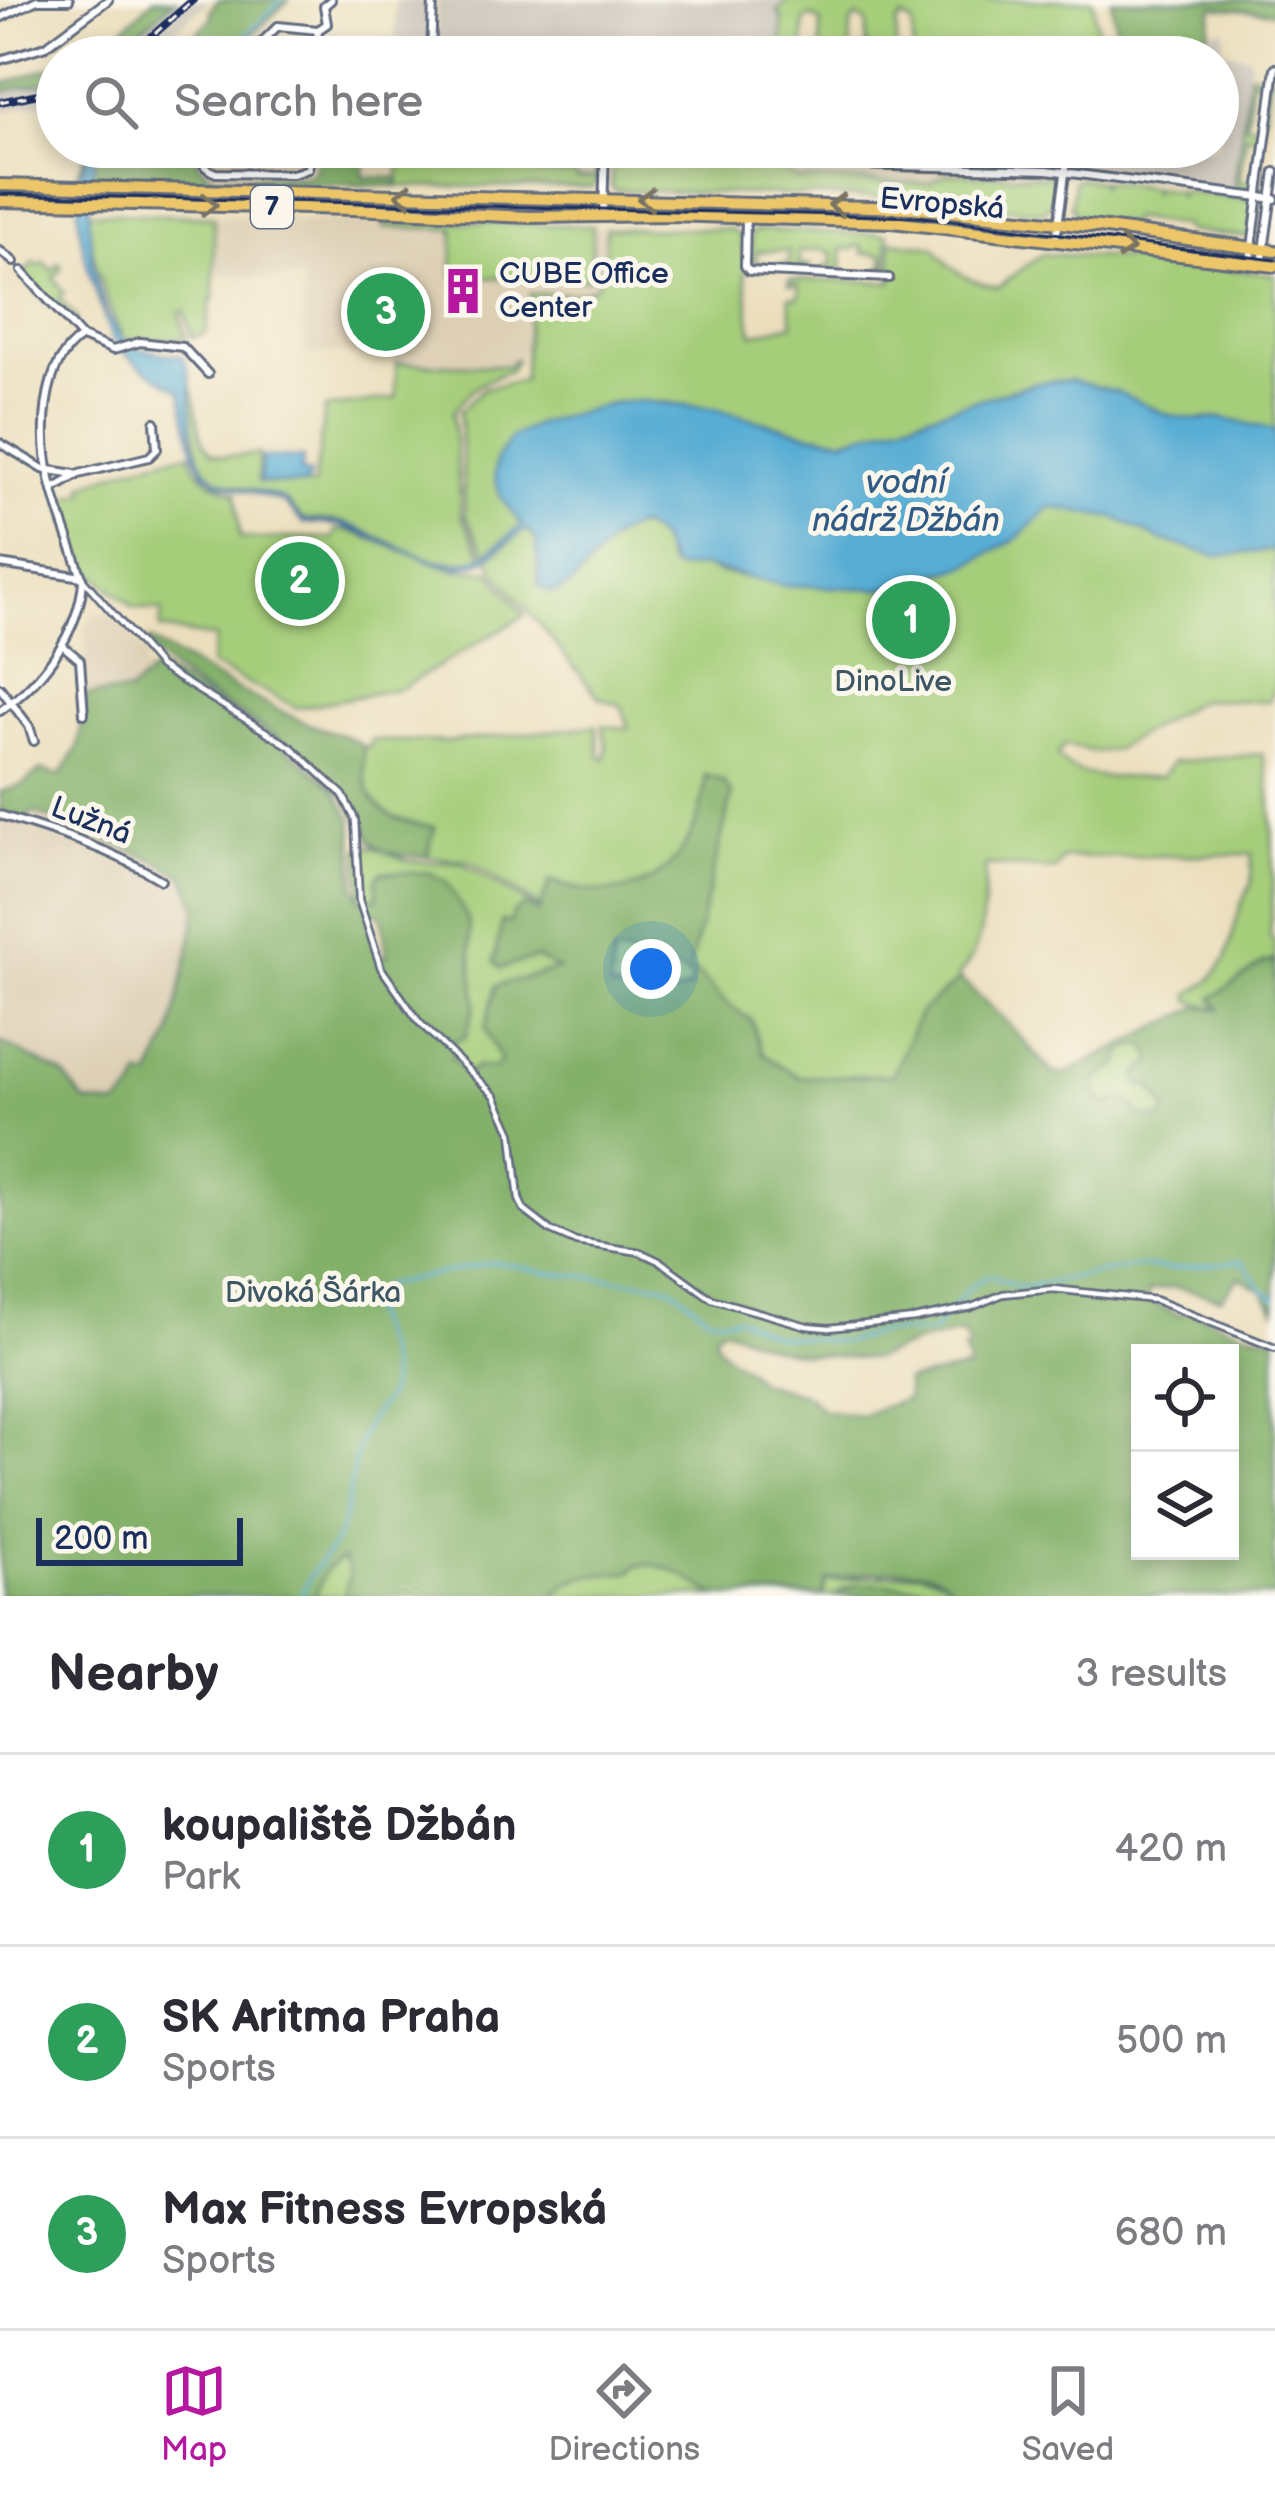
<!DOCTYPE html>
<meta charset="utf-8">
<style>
body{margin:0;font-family:"Balsamiq Sans",sans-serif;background:#f2f2f3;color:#2b2b33}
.controls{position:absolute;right:36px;bottom:36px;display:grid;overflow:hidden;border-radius:0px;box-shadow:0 6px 18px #0003}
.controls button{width:108px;height:108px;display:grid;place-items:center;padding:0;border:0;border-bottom:3px solid #e1e1e2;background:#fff;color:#2b2b33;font:60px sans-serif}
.scale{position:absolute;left:36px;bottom:30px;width:207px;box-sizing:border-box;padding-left:12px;border:6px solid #1b2f5e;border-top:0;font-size:33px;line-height:42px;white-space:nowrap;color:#1b2f5e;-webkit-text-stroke:9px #fbf7ec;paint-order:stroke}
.you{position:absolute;left:651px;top:969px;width:42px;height:42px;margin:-30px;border:9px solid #fff;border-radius:50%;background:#1a73e8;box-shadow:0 0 0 18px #1a73e833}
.badge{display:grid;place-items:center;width:78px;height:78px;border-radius:50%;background:#b5179e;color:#fff;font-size:39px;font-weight:700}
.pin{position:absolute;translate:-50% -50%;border:6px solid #fff;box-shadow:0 3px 12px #0006}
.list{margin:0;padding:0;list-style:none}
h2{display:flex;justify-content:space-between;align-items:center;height:156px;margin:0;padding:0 48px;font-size:51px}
h2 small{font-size:39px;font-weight:400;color:#7c7c81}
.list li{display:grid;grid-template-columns:78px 1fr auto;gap:36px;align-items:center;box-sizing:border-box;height:192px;padding:0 48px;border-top:3px solid #e1e1e2}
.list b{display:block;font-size:45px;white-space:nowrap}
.list p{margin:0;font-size:39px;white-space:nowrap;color:#7c7c81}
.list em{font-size:39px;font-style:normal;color:#7c7c81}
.icon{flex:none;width:66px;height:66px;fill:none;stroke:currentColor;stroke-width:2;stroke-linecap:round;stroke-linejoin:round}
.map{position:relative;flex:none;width:1275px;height:1596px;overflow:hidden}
.search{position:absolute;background:#fff;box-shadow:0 6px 18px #0003;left:36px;right:36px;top:36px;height:132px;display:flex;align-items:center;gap:30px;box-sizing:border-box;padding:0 42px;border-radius:66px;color:#7c7c81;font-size:45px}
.sheet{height:732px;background:#fff}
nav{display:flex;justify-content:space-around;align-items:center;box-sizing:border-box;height:168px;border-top:3px solid #e1e1e2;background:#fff;font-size:33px;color:#7c7c81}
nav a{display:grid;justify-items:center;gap:6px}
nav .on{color:#b5179e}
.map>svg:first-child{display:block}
.built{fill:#ddcfb4}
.industrial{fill:#c9c3b8}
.green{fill:#a6ce7a;stroke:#607e6c;stroke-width:3;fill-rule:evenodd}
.forest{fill:#84b16a;stroke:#507064;stroke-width:3;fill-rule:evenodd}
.water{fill:#58add4;stroke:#3a6e99;stroke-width:3}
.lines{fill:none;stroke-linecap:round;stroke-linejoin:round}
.stream{stroke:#58add4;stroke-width:3}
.pedestrian-casing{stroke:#646c7f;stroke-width:10}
.minor-casing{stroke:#646c7f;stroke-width:12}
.primary-casing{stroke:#646c7f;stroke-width:16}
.pedestrian{stroke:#fff;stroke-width:4.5}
.minor{stroke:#fff;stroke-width:6}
.primary{stroke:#ecc669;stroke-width:10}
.tram{stroke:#1b2f5e;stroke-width:3}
.rail-casing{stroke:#1b2f5e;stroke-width:8}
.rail{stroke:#fbf7ec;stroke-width:3;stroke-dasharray:9;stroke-linecap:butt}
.oneway{stroke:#797363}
.labels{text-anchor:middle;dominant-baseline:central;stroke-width:10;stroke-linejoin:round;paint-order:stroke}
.shield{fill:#fbf7ec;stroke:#5e6b89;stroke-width:3}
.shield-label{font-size:27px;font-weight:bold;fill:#1b2f5e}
.street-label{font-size:30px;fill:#1b2f5e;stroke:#fbf7ec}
.poi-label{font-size:30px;fill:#1b2f5e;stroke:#fbf7ec;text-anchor:start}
.park-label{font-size:30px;fill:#3e5765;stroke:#fbf7ec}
.water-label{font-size:33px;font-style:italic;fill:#305b87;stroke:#fbf7ec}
</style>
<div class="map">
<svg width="1275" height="1596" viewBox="0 0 1275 1596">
<rect width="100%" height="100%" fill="#fbf7ec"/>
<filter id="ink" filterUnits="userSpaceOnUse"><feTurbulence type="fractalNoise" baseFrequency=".00833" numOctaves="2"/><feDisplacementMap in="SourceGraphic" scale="24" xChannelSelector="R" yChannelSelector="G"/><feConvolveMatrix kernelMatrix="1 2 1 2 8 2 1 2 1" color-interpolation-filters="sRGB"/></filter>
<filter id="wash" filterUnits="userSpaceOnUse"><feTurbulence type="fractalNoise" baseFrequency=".004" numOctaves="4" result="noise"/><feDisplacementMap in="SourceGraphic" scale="48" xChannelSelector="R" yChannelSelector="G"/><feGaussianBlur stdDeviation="2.7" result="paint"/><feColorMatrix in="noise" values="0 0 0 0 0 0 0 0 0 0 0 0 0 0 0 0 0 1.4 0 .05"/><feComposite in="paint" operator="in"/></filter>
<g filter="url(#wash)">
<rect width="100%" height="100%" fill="#ebdebc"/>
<!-- built -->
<g class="built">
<path d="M268,20l42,2 -2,35h-81z"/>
<path d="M197,147h107l-1,30 -89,-1 -10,-4 -8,-12z"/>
<path d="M766,147h285l2,17 -135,-5 -1,-6 -151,-3z"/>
<path d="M214,217l79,1 1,4 90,-2 222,8 -2,45 -7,14 -10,6 -57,1 -5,55 -18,17 -110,-3 -1,-7 -91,-3 -2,-74 -89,-4z"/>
<path d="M96,613l18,5 35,40 -6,6 8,9 -23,20 -43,2 1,-67z"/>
<path d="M0,811l25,8 7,-7 121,47 31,16 9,18 4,14 -5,29 -21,99 -22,44 -8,-2 -7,13 -17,16 -32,-4 -22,-28 -63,-32z"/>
</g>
<!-- industrial -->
<g class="industrial">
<path d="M178,0h31l-65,57h-36z"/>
<path d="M396,0h34l-1,57h-35z"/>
<path d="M437,0h349l-5,16 1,41h-345z"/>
<path d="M1225,28l-3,23 29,5 -16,134 -182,-24 -2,-19h167v-90h-77z"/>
<path d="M57,80v20l-57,12v-20z"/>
</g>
<!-- green -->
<g class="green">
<path d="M786,0h307l9,57h-189v-33l-10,-6 -6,6 -1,33h-30l1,-34 -10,-6 -6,6 -1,34h-30l1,-35 -11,-6 -6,5 -1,36h-21v-39l-4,-5z"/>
<path d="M1249,73l22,2 -18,117 -18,-2v-7zM1252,79l13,2 -7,45 -12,-2zM1246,135l12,2 -7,46 -12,-2z"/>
<path d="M402,147l193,6 5,8 -1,20 -7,6 -194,-1zM537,161h58v17h-19l-1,-5h-38z"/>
<path d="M941,147l82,4 2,-4h26l2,17 -286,-8v-4l17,1v-5l69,5 2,4h19v-4l66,2z"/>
<path d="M621,154l160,14 15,11 133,4 18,-10 107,3c4,12 -1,30 -12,36l-112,-13 -315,-9 -4,-4 2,-28z"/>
<path d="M1079,178l21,3 1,7 1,-7 50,6v7l3,-6 23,3v7l3,-7 69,9 4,5 -4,32 -64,-6 -1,-5 -54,-8 -1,6 -51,-7 -8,-10 3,-25z"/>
<path d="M88,212l126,5v83l-3,1 -5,32 -14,4 -8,-26 -5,2 7,25 -62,2c-20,-40 -33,-84 -36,-128z"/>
<path d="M384,220l209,6 -3,53 -137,-2 1,-48 -70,-2z"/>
<path d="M606,228l124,1 11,8 11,97 41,-10 -4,-27h10v-11l-10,-1v-5l103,2 -1,-41 43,6c18,26 33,33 63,41l45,-34 100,5 133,16v155l-55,-12 -23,2 -29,-5 -98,-35 -35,3 -190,56 -35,-5 -98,-26 -50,-6 -162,50 -5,24 28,49 -37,28 -21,-38 -5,-104 24,-23 39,-8 7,-86c68,-1 73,7 76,-66z"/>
<path d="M756,230l132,4 -1,38h-6v-6h4l-3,-12 -19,-1 -1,-7h-7l-1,3h-12v22l-18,-1v-4l8,-1v-12l-12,-4 -21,3v12l12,1v5l-34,-1v-5h12v-13h-32l-1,12 12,1v5h-11l-6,-8 1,-28z"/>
<path d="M35,262l4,4 5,-4 8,8 8,-7 1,7 -7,7 10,16 -5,5 18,21 -3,3 -31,-23 -19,-21 -2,-3z"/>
<path d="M517,358l-7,13c-27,9 -40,17 -57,41l8,103 22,41c-46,23 -98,-23 -143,-34 -12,-3 -25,-1 -37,-3l-16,-16 -70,-24 -16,-15 -9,-42 -2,-38c10,18 3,64 29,71 11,3 29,-1 40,-1l-1,28 56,4 11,-78 71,-10v-35l110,3z"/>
<path d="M190,454c4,20 27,33 46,39l4,45c32,4 63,-4 93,1l3,-9 14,1 105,39 35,1 35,44 -124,73 -103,20 -88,-43 5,-27 -55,-9 2,-18 -28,-3 -50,-42 -23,-66 25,-8 -2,-7c33,-14 70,-27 106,-31z"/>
<path d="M1050,507l66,11 45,22 57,16 57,-6v135l-6,16 -70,-1 -85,50 -18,2 -31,-7 -8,10c17,30 75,21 104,22l12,-15 89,-8c13,37 12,136 8,182l5,6v18l-14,4 -48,35 10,9 -3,1 -30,-8v-7l19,-12 17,-23 15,-55 10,-19 1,-31 -189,4 -8,12 -69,-5c-4,37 2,82 -28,111l2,3 -40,33 -27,63 -94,2 -37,-23 -11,-34 -24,-16 -37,-38 42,-171 -9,-14 -17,-5c-9,90 -65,138 -155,105l-11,26 -70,-45 -43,-6 8,-29c-53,-5 -75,-26 -71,-80l7,-1v-6l75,2 150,-16 4,30 5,3 2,-13 -5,-20 27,2 -7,-22 -23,-9 -104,-126 -6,-14 37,-28 11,12 2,45 27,2c21,-24 41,-57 74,-62l18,12 11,28 14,3 22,-2 13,6 77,12 85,4 86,-23 52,-28z"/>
<path d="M367,845l42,16 53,2 77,47 -38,58 35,-10 23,11 -15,5 -49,72 6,14 -7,8 -18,-1 -8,7 -16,-15 1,-17 12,-5 11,-33 -8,-85 -90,-21 -17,2 -2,-52z"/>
<path d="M612,954c31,2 54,6 80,24l-2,10 -17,6 -64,-5z"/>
<path d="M1139,1045l8,2 6,14 -14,12 29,37 -8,9h-16l-27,-19 -6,5 -9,-3 -7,-10 1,-11c17,-11 22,-33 43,-36z"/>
<path d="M343,1559l6,14 -4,23h-30l11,-27z"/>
<path d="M655,1564l38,15 24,17h-163c17,-24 73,-30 101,-32z"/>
<path d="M920,1572l30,10v4l-93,-1 -14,3 -8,8h-13l5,-15z"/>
</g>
<!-- forest -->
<g class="forest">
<path d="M153,0h22l-63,55 -35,2 35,-18z"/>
<path d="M218,0h71l-62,57 -44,-3 -10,3 38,-38v-10z"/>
<path d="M1111,0h164v13l-62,-6 -4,26 -42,14 -3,-10 -19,6 3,9 -27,5z"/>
<path d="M57,65v15l-57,12v-7z"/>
<path d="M88,147h109c-1,16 3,23 17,29l89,1 11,-6 5,-24 45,8v22l34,1v8l-322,-8z"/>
<path d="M149,640c52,32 106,60 162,85 18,7 38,9 53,22 -4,54 18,75 71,80l-8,29c-65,1 -50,-16 -82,-59 -9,-13 -21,-23 -32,-33 -51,-46 -120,-67 -167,-118z"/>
<path d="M157,668l119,72 57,47 19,32 3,68 6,12 17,-1 -2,-18 5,-8 50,1 16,9 21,37 8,85 -11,33 -12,5 -1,16 16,16 8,-7 18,1 7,-7 -16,-32 11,-43 62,-17 -22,-11 -35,10 -7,-6 8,-41 8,2 4,-11 11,-6 14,6 11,-31c91,33 148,-15 156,-106l17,6 9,14 -42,171 37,38 24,16 12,34 36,23 94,-2 27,-63 40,-33 43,39 50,55 12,1 135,-68 20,3 -8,-11 50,-34 13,-4v350l-12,-19 -24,-14 -18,21 -47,-11 -25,4 -2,10 33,14 6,-5c36,11 46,23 87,26l2,-5v265h-440c24,-22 77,-9 107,-7l8,-3c-19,-26 -82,-13 -112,-8l-11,3 -5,15c-19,0 -94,0 -106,-1 -28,-14 -44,-33 -79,-30l-6,7c-28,3 -59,-1 -77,24h-209l4,-23 -6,-14 -17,10 -11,27h-315v-554l63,32 22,28 32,4 17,-16 7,-14 9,2 21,-43 21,-99 5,-29 -13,-32 -31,-16 -120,-47 -8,7 -25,-8v-19l22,-7 19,-15 19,6 18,-29 7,-52 43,-2zM367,912l14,2 6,42 -7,2zM613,954c31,2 53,6 79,24l-2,10 -17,6 -63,-5zM1139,1045l8,2 6,14 -17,16 5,9h11l16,25 -8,8 -16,-1 -14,-17 -13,-1 -6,5 -9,-3 -7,-10 1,-11 22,-16 5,-14zM725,1328l47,19 33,7 69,5 42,-16 46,-10 8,14 -6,3 6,18 -64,13 1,18 -46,16 -38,-5 -16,-15 -49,-14c-12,-19 -36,-20 -44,-44l4,-7zM1140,1353h90v198h-90z"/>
</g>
<!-- water -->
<g class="water">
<path d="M95,147h4c-20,48 -10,164 28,196 12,9 41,10 55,13 19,29 -2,82 24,113 18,22 52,18 76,30 9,5 11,15 20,20 12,6 31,1 45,5 32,12 80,41 113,39 24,-1 44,-24 62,-38l-21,-27 -6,-22 1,-16 14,-22 29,-15 79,-21 24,-1 70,7 98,26 35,5 190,-56 35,-3 48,12 50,23 29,5 23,-2 55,12v120l-57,6 -57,-16 -45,-22 -66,-11 -32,31 -52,28 -85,23 -100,-4 -76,-18 -32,2 -15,-31 -18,-12c-41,7 -52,60 -88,67l-13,-7 -2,-45 -11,-12 -44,33 -23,6 -21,-4 -98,-39 -37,-2 -20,-21 -63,-19 -16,-11 -10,-17 -13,-64c-18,-11 -46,-26 -61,-42 -9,-8 -12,-22 -16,-33 -17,-42 -44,-132 -9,-169z"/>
<path d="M262,457l41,1 -2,15 9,1 -4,11 -46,-3z"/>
</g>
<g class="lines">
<!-- stream -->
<g class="stream">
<path d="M224,57l58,-57"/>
<path d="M302,1596c7,-27 26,-38 37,-62 14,-35 10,-75 27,-108 6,-14 22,-24 24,-40 2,-23 -12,-49 -19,-71l11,-29 113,-24 56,11 111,11c33,9 32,42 75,33l39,19 69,6 38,-10 48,1 40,-47 18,-11 31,13 117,-22 34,3 71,-8 20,28 13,9"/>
</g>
</g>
</g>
<g filter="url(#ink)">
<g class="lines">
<defs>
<path id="pedestrian" d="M82,578l78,89 131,80 52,48 12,24 4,81 22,68 38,54 76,74 17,37 7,66 5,11 27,21 25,11 64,10 21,10 51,37 95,27 22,2 85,-9 58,-12 31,-13 50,-5 102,11 120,48"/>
<g id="minor">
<path d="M39,0h30"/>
<path d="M0,18l37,-18"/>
<path d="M247,57l31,-31 40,4"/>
<path d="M315,57l3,-27 9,-6 -3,-18 7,-6"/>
<path d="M431,57l2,-57"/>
<path d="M0,60l46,-14 62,-46"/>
<path d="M200,147c0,14 2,21 16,26l77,1 15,-5 4,-22"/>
<path d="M606,147l170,16 271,7 228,29"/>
<path d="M603,215l2,-68"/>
<path d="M746,218l-1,48 4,5 140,7"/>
<path d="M1056,240l10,-73"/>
<path d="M0,251l14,11"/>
<path d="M1250,263l25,-195"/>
<path d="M1262,265l13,-93"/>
<path d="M22,271l60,66 31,13 27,-8 43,5 25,27"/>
<path d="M0,443l43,26 32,5"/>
<path d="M53,489l26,-15 70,-17 8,-8 -2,-27"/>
<path d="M0,564l82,13"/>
<path d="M62,645l18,15 4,54"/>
<path d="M0,688l29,38 5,15"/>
<path d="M0,711c42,-29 79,-78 83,-130 -10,-32 -24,-64 -32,-98 -11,-44 -11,-120 31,-146"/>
<path d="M0,815c56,17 111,34 161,65"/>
</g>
<g id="primary">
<path d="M0,185l911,23 188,19 176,24"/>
<path d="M0,201l353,8 178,8 139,-2 222,7 383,44"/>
</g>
</defs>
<!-- pedestrian casing -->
<use href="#pedestrian" class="pedestrian-casing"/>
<!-- minor casing -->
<use href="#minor" class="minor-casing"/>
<!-- primary casing -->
<use href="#primary" class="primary-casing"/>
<!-- pedestrian -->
<use href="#pedestrian" class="pedestrian"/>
<!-- minor -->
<use href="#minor" class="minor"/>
<!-- primary -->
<use href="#primary" class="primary"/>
<!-- tram -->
<path class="tram" d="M0,194l921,23 354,43"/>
<defs>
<g id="rail">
<path d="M128,57l65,-57"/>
<path d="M0,102l57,-12"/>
</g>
</defs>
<!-- rail casing -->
<use href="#rail" class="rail-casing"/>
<!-- rail -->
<use href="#rail" class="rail"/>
</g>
<!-- one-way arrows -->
<defs><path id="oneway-chevron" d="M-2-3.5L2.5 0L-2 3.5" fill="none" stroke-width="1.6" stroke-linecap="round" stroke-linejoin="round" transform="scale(3)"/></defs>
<g class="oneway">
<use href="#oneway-chevron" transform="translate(404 195) rotate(-179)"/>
<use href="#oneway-chevron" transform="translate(646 199) rotate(-178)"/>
<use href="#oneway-chevron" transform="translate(209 205) rotate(1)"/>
<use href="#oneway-chevron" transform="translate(837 205) rotate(-178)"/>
<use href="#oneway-chevron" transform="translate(1126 248) rotate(7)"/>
</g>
</g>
<!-- icons -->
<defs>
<symbol id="building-bare" viewBox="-9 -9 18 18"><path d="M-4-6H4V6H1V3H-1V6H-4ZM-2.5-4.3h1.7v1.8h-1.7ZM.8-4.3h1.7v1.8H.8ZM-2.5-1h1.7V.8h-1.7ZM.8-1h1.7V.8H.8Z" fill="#b5179e" stroke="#fbf7ec" stroke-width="2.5" paint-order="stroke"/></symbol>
</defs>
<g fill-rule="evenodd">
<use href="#building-bare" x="430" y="258" width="66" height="66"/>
</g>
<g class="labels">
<!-- shield labels -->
<rect class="shield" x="251" y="186" width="42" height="42" rx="9"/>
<g class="shield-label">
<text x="272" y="207">7</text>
</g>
<!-- street labels -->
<g class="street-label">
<text transform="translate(942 204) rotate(5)">Evropská</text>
<text transform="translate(91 821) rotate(21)">Lužná</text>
</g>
<!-- poi labels -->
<g class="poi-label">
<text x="499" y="274">CUBE Office<tspan x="499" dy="34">Center</tspan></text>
</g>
<!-- park labels -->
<g class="park-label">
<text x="893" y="682">DinoLive</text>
<text x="313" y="1293">Divoká Šárka</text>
</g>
<!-- water labels -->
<g class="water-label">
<text x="906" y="483">vodní<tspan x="906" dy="38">nádrž Džbán</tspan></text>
</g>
</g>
</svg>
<div class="controls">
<button><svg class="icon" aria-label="locate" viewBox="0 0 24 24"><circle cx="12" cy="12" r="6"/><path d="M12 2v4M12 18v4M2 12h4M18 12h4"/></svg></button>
<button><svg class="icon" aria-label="layers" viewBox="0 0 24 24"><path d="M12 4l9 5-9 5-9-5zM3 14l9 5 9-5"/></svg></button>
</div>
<div class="scale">200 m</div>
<div class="you"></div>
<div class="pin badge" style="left:911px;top:620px;background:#2e9e5b">1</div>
<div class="pin badge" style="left:300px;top:581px;background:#2e9e5b">2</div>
<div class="pin badge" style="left:386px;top:312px;background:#2e9e5b">3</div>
<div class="search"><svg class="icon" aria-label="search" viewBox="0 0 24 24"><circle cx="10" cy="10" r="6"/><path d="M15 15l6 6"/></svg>Search here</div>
</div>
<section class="sheet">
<h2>Nearby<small>3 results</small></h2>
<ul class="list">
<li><span class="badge" style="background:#2e9e5b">1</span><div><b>koupaliště Džbán</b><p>Park</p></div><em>420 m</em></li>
<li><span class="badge" style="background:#2e9e5b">2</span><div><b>SK Aritma Praha</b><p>Sports</p></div><em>500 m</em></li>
<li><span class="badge" style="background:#2e9e5b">3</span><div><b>Max Fitness Evropská</b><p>Sports</p></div><em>680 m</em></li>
</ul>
</section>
<nav>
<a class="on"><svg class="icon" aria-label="map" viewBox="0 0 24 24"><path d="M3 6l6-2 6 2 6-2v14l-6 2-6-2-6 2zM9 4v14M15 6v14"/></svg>Map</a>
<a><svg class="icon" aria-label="directions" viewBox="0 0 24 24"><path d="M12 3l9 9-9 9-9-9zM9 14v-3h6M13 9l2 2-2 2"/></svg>Directions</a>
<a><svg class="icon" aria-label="saved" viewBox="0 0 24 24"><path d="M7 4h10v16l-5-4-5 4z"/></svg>Saved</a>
</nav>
